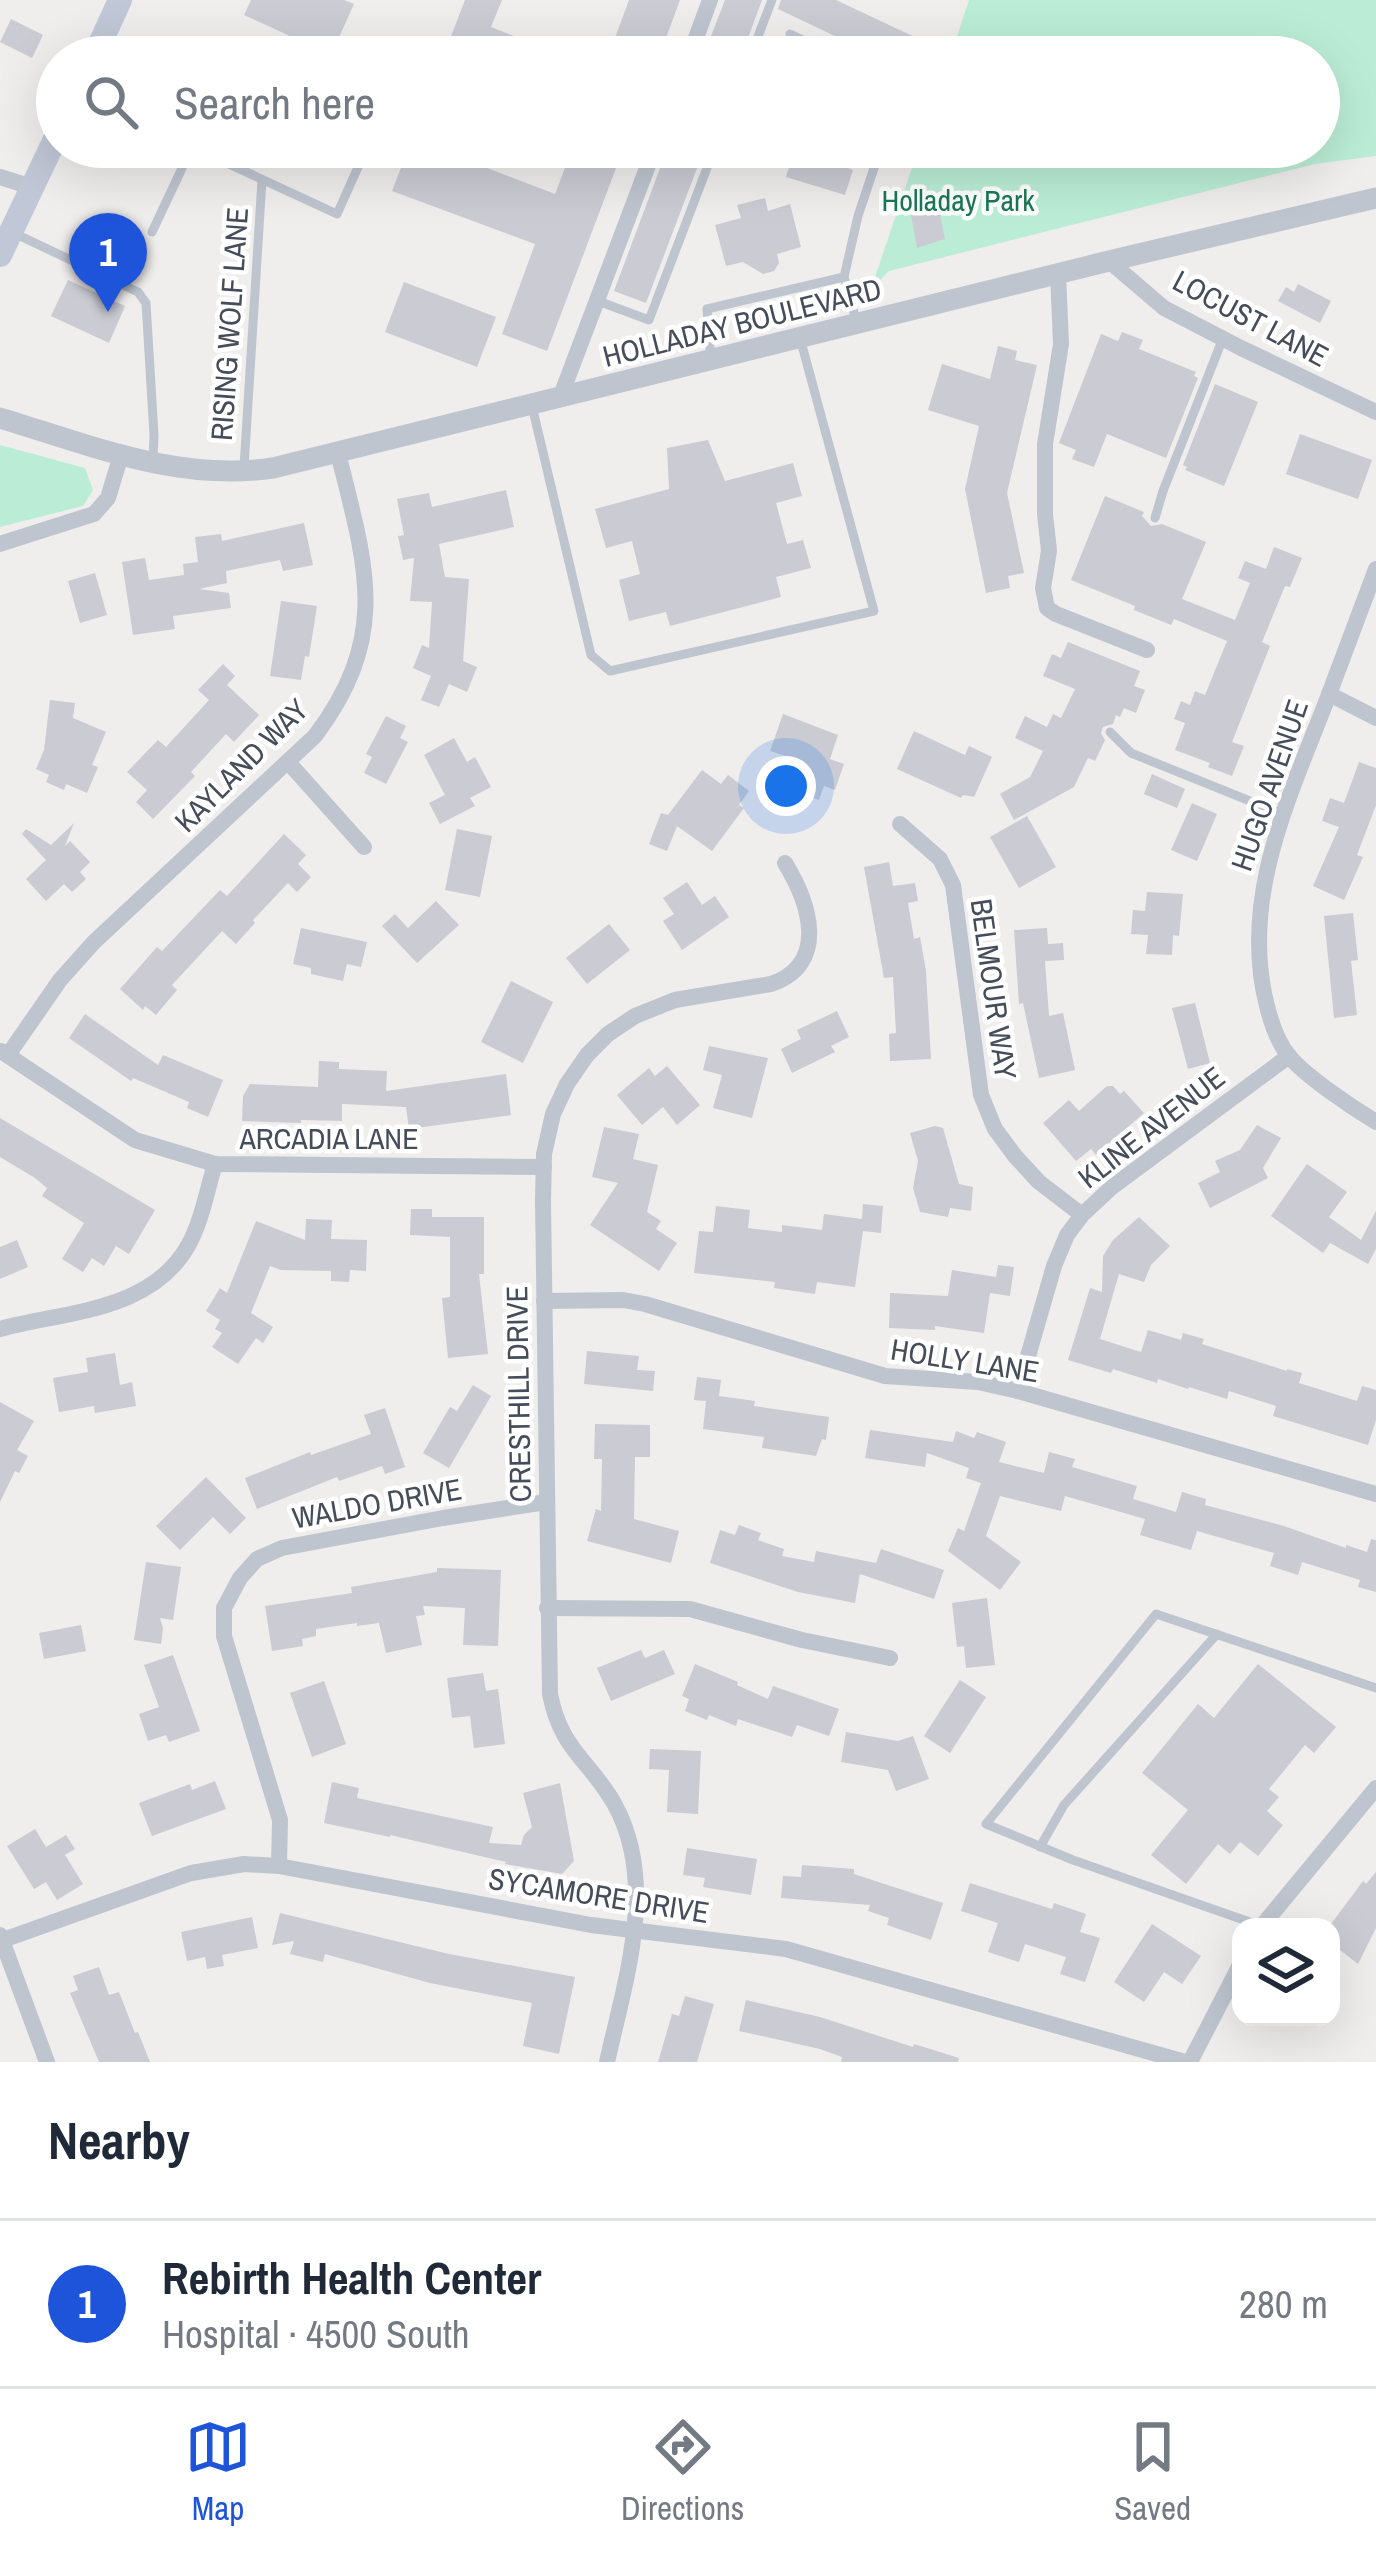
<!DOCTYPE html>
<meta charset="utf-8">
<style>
body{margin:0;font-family:"Archivo Narrow",sans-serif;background:#f6f6f7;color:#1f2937}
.controls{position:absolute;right:36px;bottom:36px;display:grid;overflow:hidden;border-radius:24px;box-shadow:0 12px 48px #0002}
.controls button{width:108px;height:108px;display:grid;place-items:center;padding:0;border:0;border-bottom:3px solid #e0e1e3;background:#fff;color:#1f2937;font:60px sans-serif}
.you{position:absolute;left:786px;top:786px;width:42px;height:42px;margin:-30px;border:9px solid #fff;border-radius:50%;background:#1a73e8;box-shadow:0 0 0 18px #1a73e833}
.badge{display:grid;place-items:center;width:78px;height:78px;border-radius:50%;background:#1e54d9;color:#fff;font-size:39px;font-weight:700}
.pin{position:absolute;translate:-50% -99px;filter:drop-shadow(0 3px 6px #0008)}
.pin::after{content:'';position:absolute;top:63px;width:42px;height:36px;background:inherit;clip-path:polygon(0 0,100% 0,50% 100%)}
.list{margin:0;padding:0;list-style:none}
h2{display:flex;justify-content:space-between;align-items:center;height:156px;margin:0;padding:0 48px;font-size:51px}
h2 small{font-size:39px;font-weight:400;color:#747a83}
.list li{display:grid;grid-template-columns:78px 1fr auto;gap:36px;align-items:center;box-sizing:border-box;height:168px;padding:0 48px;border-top:3px solid #e0e1e3}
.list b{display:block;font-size:45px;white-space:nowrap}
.list p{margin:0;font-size:39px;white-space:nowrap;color:#747a83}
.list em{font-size:39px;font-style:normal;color:#747a83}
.icon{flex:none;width:66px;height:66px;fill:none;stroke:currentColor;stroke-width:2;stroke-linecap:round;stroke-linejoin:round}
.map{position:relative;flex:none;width:1376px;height:2062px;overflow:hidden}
.search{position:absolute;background:#fff;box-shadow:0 12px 48px #0002;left:36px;right:36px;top:36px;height:132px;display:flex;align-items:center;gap:30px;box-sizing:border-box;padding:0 42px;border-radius:66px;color:#747a83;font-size:45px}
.sheet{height:324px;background:#fff}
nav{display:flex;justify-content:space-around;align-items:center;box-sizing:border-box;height:168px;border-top:3px solid #e0e1e3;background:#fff;font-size:33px;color:#747a83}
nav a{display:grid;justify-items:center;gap:6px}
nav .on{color:#1e54d9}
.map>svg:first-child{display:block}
.green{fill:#bbedd6}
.building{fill:#cacbd3}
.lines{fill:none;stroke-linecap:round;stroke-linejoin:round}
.service{stroke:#bec5cf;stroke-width:9}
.minor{stroke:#bec5cf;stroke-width:16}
.tertiary{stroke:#bec5cf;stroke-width:21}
.secondary{stroke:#c0c7d6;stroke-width:24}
.labels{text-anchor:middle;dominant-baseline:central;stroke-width:9;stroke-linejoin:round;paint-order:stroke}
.park-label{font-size:30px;fill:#197856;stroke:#fff}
.street-label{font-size:30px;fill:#464d5a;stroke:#fff}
</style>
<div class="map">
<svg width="1376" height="2062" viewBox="0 0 1376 2062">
<rect width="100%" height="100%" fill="#f0eded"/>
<!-- green -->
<g class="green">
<path d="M969,0h407v156l-61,8 -426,107 -18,18 48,-142h400v-90h-369z"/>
<path d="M0,445l85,23 8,22 -10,16 -83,21z"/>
</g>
<!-- building -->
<g class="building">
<path d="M251,0h93l10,4 -23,51 -87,-40z"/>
<path d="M465,0h37l-11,27 76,30h-124z"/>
<path d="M629,0h51l-21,57h-51z"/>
<path d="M725,0h37l-21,57h-38z"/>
<path d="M781,0h55l121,57h-78l-101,-48z"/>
<path d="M11,19l32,16 -11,23 -32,-16z"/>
<path d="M409,147h36l-2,4 112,43 18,-47h51l-77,204 -45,-17 33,-90 -143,-53z"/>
<path d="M668,147h37l-59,156 -32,-12z"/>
<path d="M813,147h36l-6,19 10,4 -8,25 -59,-18 8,-26 16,5z"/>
<path d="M765,198l3,13 22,-7 11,43 -24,7 2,9 -5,8 -11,3 -20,-12 -17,4 -11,-41 26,-7 -4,-13z"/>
<path d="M939,209l6,30 -28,9 -6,-33z"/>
<path d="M68,280l57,26 -16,37 -58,-27z"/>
<path d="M404,282l92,35 -19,50 -92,-35z"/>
<path d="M1298,284l33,17 -11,22 -42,-22 8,-14 8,5z"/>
<path d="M1122,332l21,8 -4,9 57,23 -2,4 4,2 -32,80 -59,-24 -13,33 -22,-8 4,-9 -17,-7 42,-109 17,7z"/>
<path d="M998,346l19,5 -2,9 22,5 -30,128 17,80 -16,3 2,12 -24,5 -21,-104 14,-63 -51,-16 14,-46 48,15z"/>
<path d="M1215,384l43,18 -34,84 -39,-16 2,-3 -4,-2z"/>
<path d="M1300,434l72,26 -14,39 -72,-25z"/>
<path d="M708,440l17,41 68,-18 9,33 -26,7 11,41 16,-4 8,28 -35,9 5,20 -111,29 -4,-14 -37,9 -10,-41 21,-6 -8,-33 -26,7 -11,-39 74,-20 -2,-41z"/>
<path d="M506,490l8,37 -75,17 6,33 24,2 -6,82 14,6 -10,25 -18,-8 -10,23 -18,-7 10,-24 -18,-8 9,-23 7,3 3,-46 -22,-1 4,-43 -11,2 -5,-24 6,-1 -7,-36 32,-6 3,14z"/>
<path d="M1105,496l39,16 -2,4 9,10 11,-2 44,18 -24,57 53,21 15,-37 -12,-5 7,-17 21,8 8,-22 28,11 -12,29 -5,-1 -23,56 8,4 -38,96 12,4 -12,30 -24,-9 2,-4 -35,-13 10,-27 -11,-4 7,-18 9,4 5,-14 10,4 22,-54 -53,-22 -3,6 -37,-15 1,-4 -64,-26z"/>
<path d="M304,523l9,42 -30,6 -3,-11 -54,11 1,12 -28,6 30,4 2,15 -58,8 2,13 -42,6 -11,-73 23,-4 4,22 35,-5 -1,-11 15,-2 -3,-25 26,-3 1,7z"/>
<path d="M95,573l12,42 -27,8 -12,-42z"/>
<path d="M281,601l36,5 -8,51 -4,-1 -4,24 -31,-4z"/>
<path d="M1068,642l72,29 -6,15 11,4 -9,23 -12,-5 -4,9 -4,-2 -3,9 -10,3 -2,6 4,7 -10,21 -7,-3 -14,29 -60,33 -14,-26 30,-17 13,-26 -28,-13 10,-22 22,11 6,-13 8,4 14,-29 -32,-13 9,-22 9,4z"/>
<path d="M223,664l12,12 -8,9 32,30 -25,27 -8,-8 -35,38 4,4 -42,43 -17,-17 11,-12 -20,-18 31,-32 8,7 43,-47 -11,-10z"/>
<path d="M50,700l25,3 -2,15 33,14 -14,33 6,2 -11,26 -21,-9 -2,6 -18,-8 3,-7 -13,-6 8,-19z"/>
<path d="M783,714l55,21 -8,24 14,5 -9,26 -11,-4 -5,14 -21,-7 8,-21 -21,-8 3,-7 -18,-6z"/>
<path d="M386,716l20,10 -6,12 8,4 -22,42 -22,-11 8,-16 -6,-3z"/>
<path d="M914,731l51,24 4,-9 23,11 -18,40 -11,-2 -2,3 -64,-29z"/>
<path d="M454,738l13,24 8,-5 16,30 -21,11 5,8 -35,18 -11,-21 16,-8 -21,-40z"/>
<path d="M1359,762l17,6v37l-19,50 6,2 -19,43 -31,-14 26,-59 -17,-6 8,-23 14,5z"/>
<path d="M702,770l19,14 7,-9 21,16 -10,14 5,3 -32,43 -35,-25 -10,25 -18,-7 12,-31 7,2z"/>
<path d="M1152,774l33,15 -8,19 -33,-14z"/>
<path d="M1192,803l25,11 -20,47 -26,-11z"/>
<path d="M1027,816l29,51 -37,21 -29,-51z"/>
<path d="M74,823l-9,23 5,-5 20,21 -10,10 6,7 -14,13 -8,-8 -18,17 -20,-22 20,-19 -24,-26 4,-5 25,16z"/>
<path d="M457,829l35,7 -12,61 -35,-7z"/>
<path d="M284,834l22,21 -8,9 13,13 -14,15 -9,-9 -35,37 2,3 -19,21 -14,-13 -50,54 5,5 -21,25 -11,-9 -2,4 -23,-21 37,-42 5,4 58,-61 7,6z"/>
<path d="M889,862l4,24 22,-3 3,18 -10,2 6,36 6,-2 6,34 5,88 -41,2 -1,-27 7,-1 -3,-56 -9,1 -20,-111z"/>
<path d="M687,882l15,23 13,-9 14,21 -47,33 -19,-29 11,-7 -11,-16z"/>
<path d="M1147,892l36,2 -4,42 -6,-1 -1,20 -26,-1 2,-19 -17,-1 2,-24 12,1z"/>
<path d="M436,901l23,24 -42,38 -35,-37 13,-12 13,14z"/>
<path d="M1353,913l5,47 -7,1 6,54 -23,3 -10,-102z"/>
<path d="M609,924l21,26 -43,34 -21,-26z"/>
<path d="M301,928l66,14 -6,25 -14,-3 -4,17 -32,-7v-6l-18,-4z"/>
<path d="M1047,928l1,16 15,-1 1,17 -19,1 4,55 14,-3 12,57 -36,8 -16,-75 -4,1 -5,-74z"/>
<path d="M511,981l42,21 -30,61 -42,-21z"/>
<path d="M1195,1003l15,60 -22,6 -16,-61z"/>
<path d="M837,1011l12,26 -18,9 4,6 -43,21 -11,-24 20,-10 -4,-9z"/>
<path d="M85,1014l73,51 5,-10 60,25 -15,37 -21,-9 2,-6 -56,-24 -2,3 -62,-43z"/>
<path d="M709,1046l59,12 -16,60 -39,-10 9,-33 -19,-5z"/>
<path d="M319,1061l20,1v7l48,2 -1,20 120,-17 5,41 -102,14 -3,-22 -64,-3v17l-41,-1v3l-59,-2 1,-25 7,-12 68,3z"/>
<path d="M667,1066l33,39 -23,20 -14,-18 -21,18 -25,-30 32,-27 6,8z"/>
<path d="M1107,1086h6l7,8 4,-3 20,22 -48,42 -5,-6 -15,12 -33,-38 26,-23 10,11z"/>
<path d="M0,1118l155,92 -26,44 -13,-8 -12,20 -12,-8 -9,14 -21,-13 22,-36 -42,-27 5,-8 -12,-10 -35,-21z"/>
<path d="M1257,1125l24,13 -18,30 5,10 -58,30 -12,-25 22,-11 -5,-11 25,-11z"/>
<path d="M935,1126l8,2 16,56 14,3 -2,24 -21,-3 -2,9 -28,-5 -7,-24 5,-27 -8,-28z"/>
<path d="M604,1127l35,7 -6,25 25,6 -11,47 14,9 -5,8 21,14 -18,28 -69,-46 28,-42 -26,-6z"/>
<path d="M1307,1164l40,28 -18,25 32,23 15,-29v38l-8,15 -38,-21 -7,10 -52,-37z"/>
<path d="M863,1204l20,2 -2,27 -18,-2 -8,56 -38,-5 -2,12 -41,-6 1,-6 -81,-9 5,-42 14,1 3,-26 34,4 -2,18 34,4v-7l40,5 2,-16 38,5z"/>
<path d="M411,1209h21v8h52v57h-5l9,80 -40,4 -6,-60 8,-1v-60l-40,-2z"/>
<path d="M1139,1217l31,29 -19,19 -7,17 -25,-8 -19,65 41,13 7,-22 33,10 2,-7 21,6 -2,5 85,27v-2l15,4 -3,10 58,18 5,-15 14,4v30l-8,25 -95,-29 3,-10 -47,-15 -2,8 -38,-12 -1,2 -30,-10 -1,4 -44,-14 -2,4 -43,-13 22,-72 12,4 1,-36 10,-16z"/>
<path d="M306,1219l26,1 -1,19 36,1 -1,31 -16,-1 -1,12 -18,-1v-10l-50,-1 -11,-4 -19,47 22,14 -10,16 -7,-5 -18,26 -26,-17 10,-14 -7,-4 5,-9 -14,-9 14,-23 7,5 29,-72 49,19z"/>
<path d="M17,1240l11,27 -28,12v-32z"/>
<path d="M998,1265l16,2 -4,29 -20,-3 -6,40 -49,-7v4l-46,-2 1,-35 58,3 4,-26 44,7z"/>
<path d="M587,1351l52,5 -2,14 18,1 -2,20 -69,-7z"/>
<path d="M115,1353l5,32 12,-3 4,24 -41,7 -1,-7 -35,6 -6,-34 35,-6 -2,-14z"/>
<path d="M697,1377l24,3 -2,16 36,5 -1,5 75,11 -3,23 -4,-1 -6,17 -54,-8 2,-11 -61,-8 3,-28 -12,-1z"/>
<path d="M473,1385l18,11 -42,72 -26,-15 27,-46 7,4z"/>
<path d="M0,1402l34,19 -17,29 11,6 -9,17 -4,-2 -15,31z"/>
<path d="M385,1408l20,59 -20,7 -3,-8 -43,15 -2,-4 -80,32 -12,-31 65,-26 1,3 60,-21 -7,-19z"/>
<path d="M595,1424l55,1v32h-15l-1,62 45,12 -8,32 -84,-22 9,-32 5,2 1,-52h-8z"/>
<path d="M870,1430l83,12 3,-11 18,7 3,-6 29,10 -7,20 45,11 5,-21 26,7 -3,8 65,19 -4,13 43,13 6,-20 24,7 -1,6 79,21 62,22v-3l21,7 4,-13 5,1v52l-18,-5 2,-7 -58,-18 -4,13 -28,-9 4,-13 -77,-22 -6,19 -51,-15 5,-16 -80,-23 -4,15 -61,-15 -14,40 35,26 -21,28 -52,-39 10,-23 6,3 17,-48 -15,-5 3,-10 -42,-15 -2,14 -60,-9z"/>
<path d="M206,1477l40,41 -16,16 -17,-17 -33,33 -24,-24z"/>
<path d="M739,1525l22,8 -3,7 26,9 -2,7 32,6 2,-11 60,12 5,-14 63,21 -10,29 -74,-25 -5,29 -57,-11 -88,-29 10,-33 15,5z"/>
<path d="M146,1562l35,5 -8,53 -13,-2 3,10 -2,16 -27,-4z"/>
<path d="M437,1568l64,2 -3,76 -35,-1 2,-37 -42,-2 2,9 -9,1 6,29 -36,8 -7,-30 -22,3v-3l-41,6v7l-14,3 1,7 -31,5 -7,-45 87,-13 -1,-6 86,-15z"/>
<path d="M987,1598l8,67 -29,3 -2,-22 -7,1 -5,-44z"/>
<path d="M81,1625l5,26 -42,8 -5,-26z"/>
<path d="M641,1650l4,8 19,-8 11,24 -64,27 -14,-33z"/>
<path d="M173,1655l27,76 -31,11 -3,-7 -18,6 -9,-27 20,-7 -15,-42z"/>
<path d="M695,1664l43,18 -1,3 31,14 5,-13 66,23 -10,27 -32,-11 -5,12 -54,-18 -2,7 -27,-11 -2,5 -22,-9 4,-12 -7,-3z"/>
<path d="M1258,1664l78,63 -22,26 -9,-8 -36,44 10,8 -12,14 16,14 -25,31 -18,-14 -10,12 -12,-10 -32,40 -35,-29 37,-45 -46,-37 56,-69 16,14z"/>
<path d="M483,1673l3,18 12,-2 7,55 -31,4 -4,-32 -18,2 -5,-40z"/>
<path d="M960,1680l26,17 -36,56 -26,-17z"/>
<path d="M324,1681l22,63 -34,13 -22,-64z"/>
<path d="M846,1732l52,9 15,-5 16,43 -33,12 -8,-21 -47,-8z"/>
<path d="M650,1749l51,2 -3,63 -31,-2 2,-42 -20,-1z"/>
<path d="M215,1781l11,28 -74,27 -13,-33 51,-19 2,6z"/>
<path d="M332,1782l27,6 -2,10 136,29 -4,16 32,2 3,-10 8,-8 -9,-34 37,-10 14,78 -12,13 -57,-10 1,-2 -116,-27v2l-66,-14z"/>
<path d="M35,1829l11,18 20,-12 9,14 -10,6 18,29 -26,16 -11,-18 -12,7 -27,-43z"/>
<path d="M687,1848l70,11 -6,36 -48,-8 2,-9 -22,-3z"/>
<path d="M802,1865l52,4v5l89,29 -12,37 -44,-15 2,-7 -21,-7 2,-6 -89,-7 2,-22 18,1z"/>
<path d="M1376,1872v56l-18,36 -27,-21v-19l32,-43 3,3z"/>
<path d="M970,1883l82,26 2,-6 32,11 -6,18 20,6 -15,44 -25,-8 6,-17 -41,-13 -6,18 -31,-10 10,-29 -37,-12z"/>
<path d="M280,1913l169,41 126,23 -16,77 -36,-8 9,-43 -102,-20 -105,-29 -2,8 -33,-8 4,-13 -22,4z"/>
<path d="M252,1917l6,31 -36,7 2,11 -17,3 -2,-12 -18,4 -6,-29z"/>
<path d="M1152,1924l49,32 -19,28 -18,-12 -20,30 -30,-20z"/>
<path d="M99,1967l10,28 10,-3 16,41 3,-1 12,30h-51l-29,-69 8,-3 -5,-14z"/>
<path d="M685,1996l29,8 -17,58h-39l14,-48 7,2z"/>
<path d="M746,2000l74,17 93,30 1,-3 45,14 -1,4h-117l1,-5 -22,-8 -81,-18z"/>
</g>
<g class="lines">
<!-- service -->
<g class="service">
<path d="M790,34l49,23"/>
<path d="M750,57l22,-57"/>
<path d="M192,147l145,67 22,-49"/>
<path d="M152,232l40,-85"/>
<path d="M14,233l124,59 8,11 8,132 -1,24"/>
<path d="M844,277l13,47"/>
<path d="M598,301l51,19 66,-173"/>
<path d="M711,360l-4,-51 137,-32 14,-61 23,-69"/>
<path d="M532,406l59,249 19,16 264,-60 -74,-273"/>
<path d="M244,467l18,-287"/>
<path d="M1155,518l8,-27 60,-153"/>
<path d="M1110,732l21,21 151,61"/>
<path d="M1040,1847l24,-42 153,-171"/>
<path d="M1261,1926l-188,-66 -87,-36 170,-210 220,74"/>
</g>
<!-- minor -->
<g class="minor">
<path d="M689,57l21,-57"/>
<path d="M0,177l32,10"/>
<path d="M1109,261l55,47 77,40 135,64"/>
<path d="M1058,273l3,71 -16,100v70l4,37 -6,37 4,20 9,6 91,36"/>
<path d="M560,398l95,-251"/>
<path d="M0,544l94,-30 14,-16 13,-43"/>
<path d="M1376,569c-16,42 -32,86 -48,128 -38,99 -89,201 -61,309 4,16 11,37 22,50 16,20 64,52 87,66"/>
<path d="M1329,694l47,24"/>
<path d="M288,762l76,85"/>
<path d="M900,824l40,35 13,26 28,210 14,34 20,27 24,26 43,33"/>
<path d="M1,1051l134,89 80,24 329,3"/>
<path d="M8,1055l52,-75 34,-38 221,-206c76,-101 51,-170 23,-283"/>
<path d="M544,1301l79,-1 22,4 240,72 93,6 40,9 358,103"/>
<path d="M0,1329c66,-18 152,-17 189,-85 13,-24 18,-54 26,-80"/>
<path d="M1018,1391l36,-125 13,-31 15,-20 30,-28 177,-131"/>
<path d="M547,1608l143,1 112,31 88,18"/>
<path d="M279,1866l1,-46 -56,-184v-28l16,-30 17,-19 25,-11 161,-30 103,-16"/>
<path d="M1261,1927l115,-139"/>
<path d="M0,1935l47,127"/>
<path d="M3,1940l188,-67 53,-9 35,2 312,59 195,24 399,113"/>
<path d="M607,2062c18,-81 51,-178 8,-257 -25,-45 -54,-54 -65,-111l-7,-493 1,-47 9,-40 14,-30 20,-29 21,-21 27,-18 40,-16 96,-16c59,-20 38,-82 14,-121"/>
<path d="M1190,2062l51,-99"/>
</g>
<!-- tertiary -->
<path class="tertiary" d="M0,418c90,27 178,64 273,50l836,-207 267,-63"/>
<!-- secondary -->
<g class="secondary">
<path d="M94,57l26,-57"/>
<path d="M0,255l57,-120"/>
</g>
</g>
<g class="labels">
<!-- park labels -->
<g class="park-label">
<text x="958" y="200">Holladay Park</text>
</g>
<!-- street labels -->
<g class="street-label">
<text transform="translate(1251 318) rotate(28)">LOCUST LANE</text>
<text transform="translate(742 322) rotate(-14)">HOLLADAY BOULEVARD</text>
<text transform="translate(229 324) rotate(-86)">RISING WOLF LANE</text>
<text transform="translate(241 765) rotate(-45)">KAYLAND WAY</text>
<text transform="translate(1269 785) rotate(-71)">HUGO AVENUE</text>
<text transform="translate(994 989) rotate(82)">BELMOUR WAY</text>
<text transform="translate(1151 1127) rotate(-38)">KLINE AVENUE</text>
<text x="329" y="1138">ARCADIA LANE</text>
<text transform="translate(965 1360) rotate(9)">HOLLY LANE</text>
<text transform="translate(518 1394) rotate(-91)">CRESTHILL DRIVE</text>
<text transform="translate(377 1503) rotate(-10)">WALDO DRIVE</text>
<text transform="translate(599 1895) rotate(9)">SYCAMORE DRIVE</text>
</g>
</g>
</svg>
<div class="controls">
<button><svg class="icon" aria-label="layers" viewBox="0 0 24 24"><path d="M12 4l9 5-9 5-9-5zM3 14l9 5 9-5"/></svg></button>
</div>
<div class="you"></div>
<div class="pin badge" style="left:108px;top:312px">1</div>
<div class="search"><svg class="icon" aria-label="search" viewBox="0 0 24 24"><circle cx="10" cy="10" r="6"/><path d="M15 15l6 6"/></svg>Search here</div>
</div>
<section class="sheet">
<h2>Nearby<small></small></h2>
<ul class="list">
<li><span class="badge">1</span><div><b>Rebirth Health Center</b><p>Hospital · 4500 South</p></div><em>280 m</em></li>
</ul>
</section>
<nav>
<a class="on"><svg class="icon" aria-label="map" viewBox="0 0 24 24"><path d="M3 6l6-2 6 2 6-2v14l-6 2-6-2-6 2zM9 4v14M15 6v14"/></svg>Map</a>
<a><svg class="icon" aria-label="directions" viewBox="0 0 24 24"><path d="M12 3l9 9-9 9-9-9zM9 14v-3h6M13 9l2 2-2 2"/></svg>Directions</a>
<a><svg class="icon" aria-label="saved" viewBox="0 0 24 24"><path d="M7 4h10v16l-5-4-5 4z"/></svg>Saved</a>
</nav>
